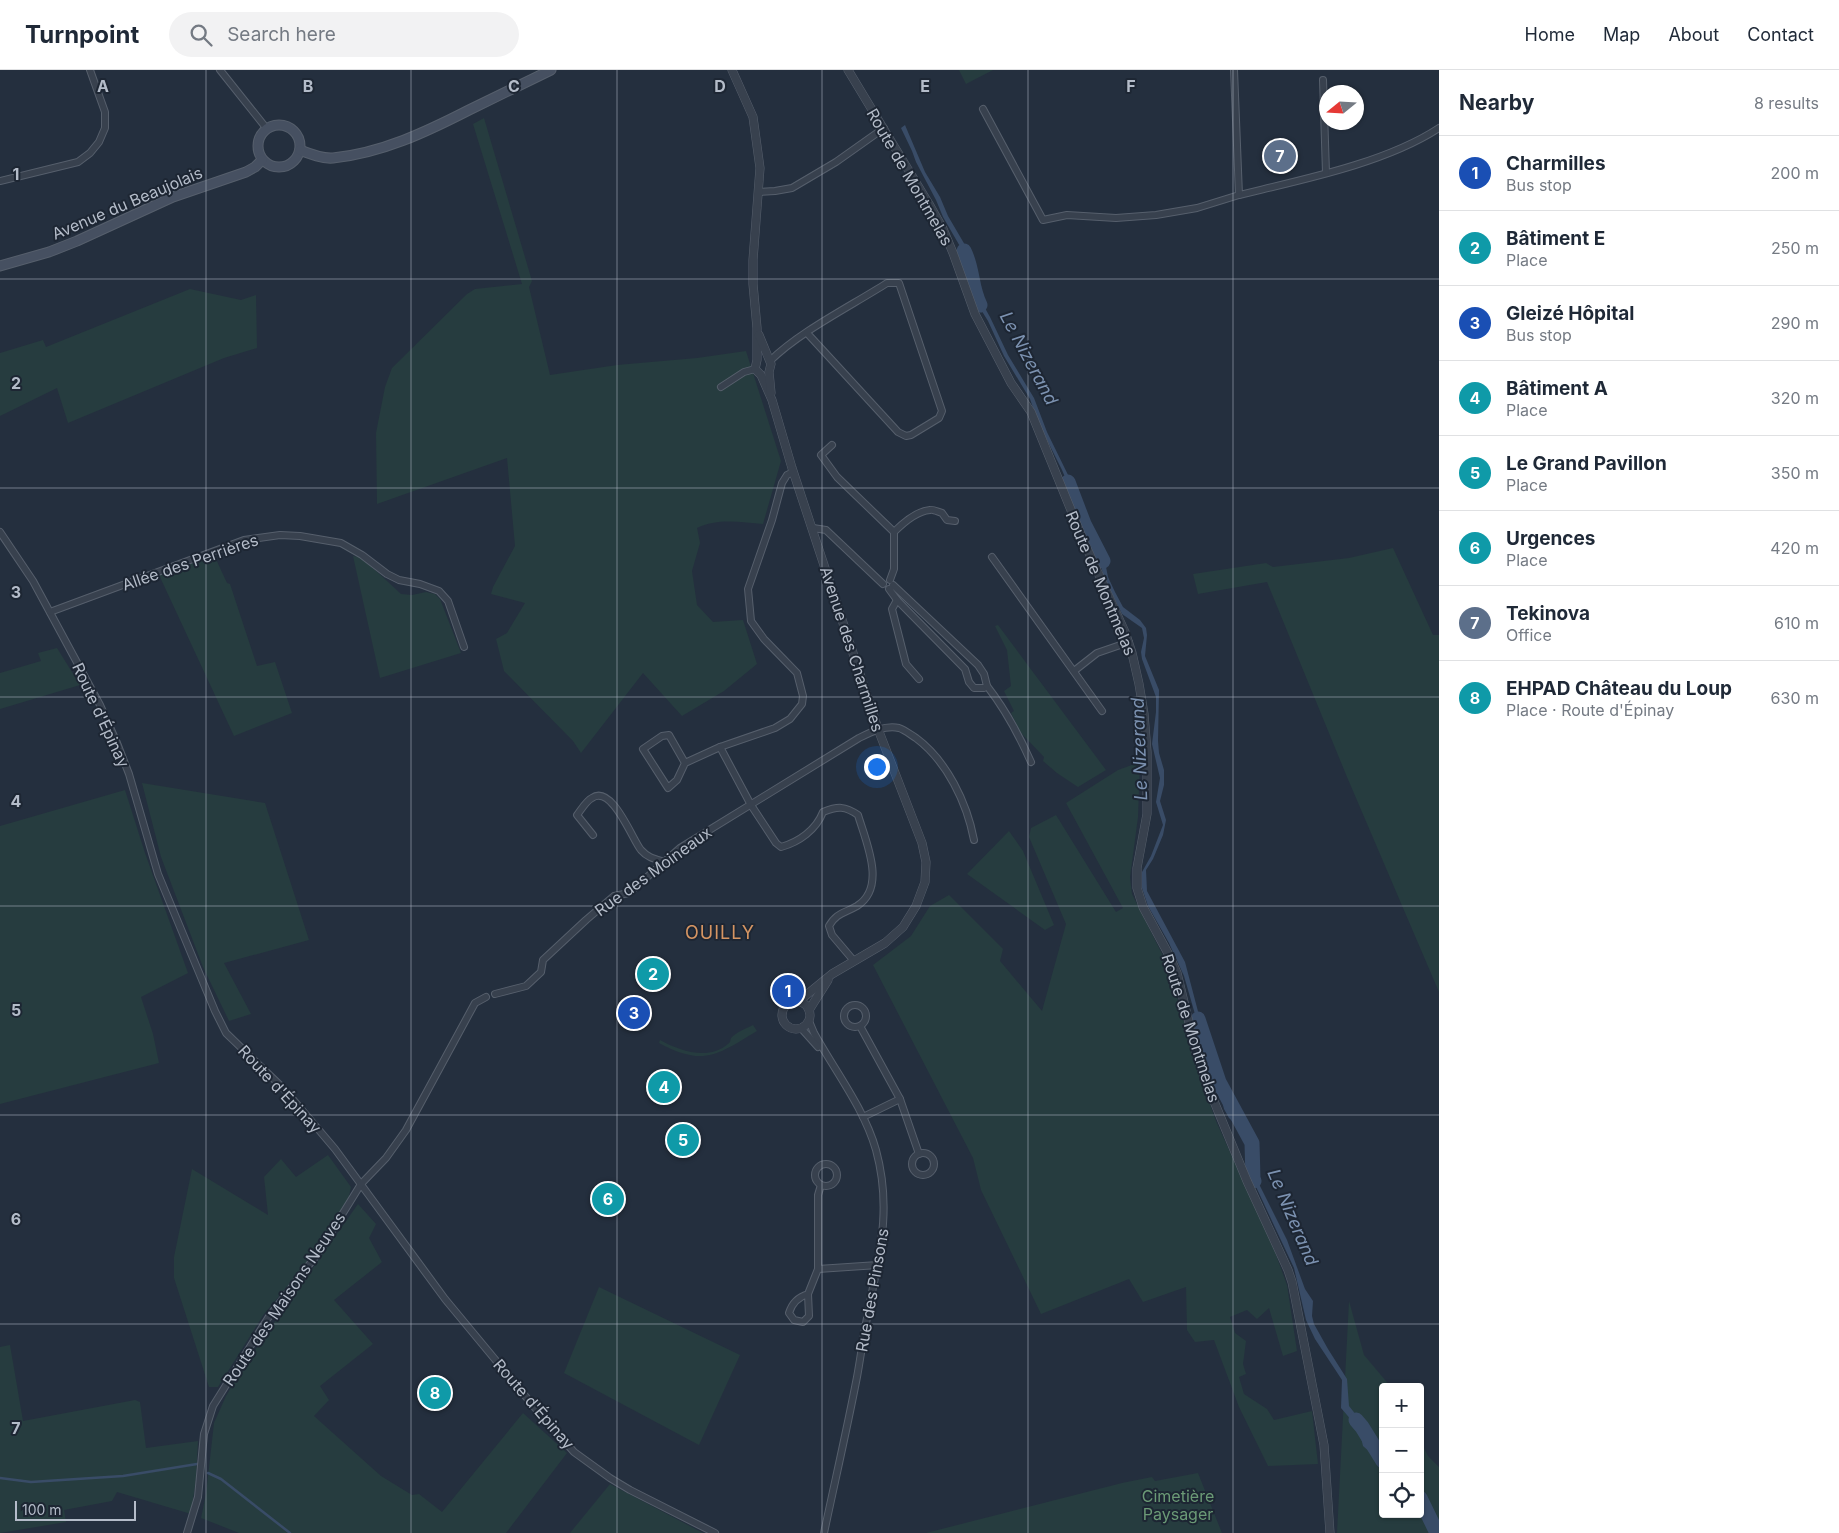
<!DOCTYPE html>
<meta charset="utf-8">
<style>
body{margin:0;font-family:Inter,sans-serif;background:#f2f2f3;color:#1f2937}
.controls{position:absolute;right:15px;bottom:15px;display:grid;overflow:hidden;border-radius:5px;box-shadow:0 1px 4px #0004}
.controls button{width:45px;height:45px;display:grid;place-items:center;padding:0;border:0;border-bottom:1px solid #e0e1e3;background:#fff;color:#1f2937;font:25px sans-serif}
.compass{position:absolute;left:1319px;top:15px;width:45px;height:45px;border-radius:50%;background:#fff;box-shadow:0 1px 4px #0004;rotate:252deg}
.scale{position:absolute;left:15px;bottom:12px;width:121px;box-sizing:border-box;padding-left:5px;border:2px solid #b4bcc9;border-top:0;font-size:14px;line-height:18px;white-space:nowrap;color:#b4bcc9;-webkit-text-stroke:4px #1d2633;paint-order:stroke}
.you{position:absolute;left:876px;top:696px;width:18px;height:18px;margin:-12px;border:4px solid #fff;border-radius:50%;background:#1a73e8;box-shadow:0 0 0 8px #1a73e833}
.badge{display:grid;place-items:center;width:32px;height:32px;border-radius:50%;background:#4f688e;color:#fff;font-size:16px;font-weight:700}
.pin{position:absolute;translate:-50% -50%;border:2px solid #fff;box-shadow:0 1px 5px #0006}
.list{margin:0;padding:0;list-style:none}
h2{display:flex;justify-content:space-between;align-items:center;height:65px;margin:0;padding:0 20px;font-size:21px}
h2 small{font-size:16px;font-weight:400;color:#747a83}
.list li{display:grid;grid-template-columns:32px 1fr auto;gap:15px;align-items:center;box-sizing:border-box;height:75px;padding:0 20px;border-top:1px solid #e0e1e3}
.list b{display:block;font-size:19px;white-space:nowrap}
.list p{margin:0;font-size:16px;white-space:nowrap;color:#747a83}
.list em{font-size:16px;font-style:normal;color:#747a83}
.icon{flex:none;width:28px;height:28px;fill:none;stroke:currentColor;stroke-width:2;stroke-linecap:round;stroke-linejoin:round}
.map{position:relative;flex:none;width:1439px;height:1463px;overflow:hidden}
header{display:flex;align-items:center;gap:30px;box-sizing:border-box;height:70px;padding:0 25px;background:#fff;border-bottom:1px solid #e0e1e3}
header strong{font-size:24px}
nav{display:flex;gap:28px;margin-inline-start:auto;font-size:18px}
.search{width:350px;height:45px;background:#f2f2f3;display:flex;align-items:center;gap:12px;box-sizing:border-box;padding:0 18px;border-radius:28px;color:#747a83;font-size:19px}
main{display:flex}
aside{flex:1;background:#fff}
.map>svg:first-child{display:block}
.green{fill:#263c3f}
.water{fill:#394c67}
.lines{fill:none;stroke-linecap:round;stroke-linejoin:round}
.stream{stroke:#394c67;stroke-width:2.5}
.river{stroke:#394c67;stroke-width:15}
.minor-casing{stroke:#565f6c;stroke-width:8}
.tertiary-casing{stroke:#565f6c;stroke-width:9}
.secondary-casing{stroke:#565f6c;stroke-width:11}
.minor{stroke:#38414e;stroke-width:6}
.tertiary{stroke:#38414e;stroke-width:8}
.secondary{stroke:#465061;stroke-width:9}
.grid{fill:none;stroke:#b4bcc9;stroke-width:1;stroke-opacity:0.55}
.labels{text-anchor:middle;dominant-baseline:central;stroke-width:4;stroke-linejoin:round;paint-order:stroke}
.street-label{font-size:16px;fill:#b4bcc9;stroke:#1d2633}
.park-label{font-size:16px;fill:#6b9a76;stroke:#1d2633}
.water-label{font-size:18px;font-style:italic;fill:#7c92b1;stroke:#1d2633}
.neighbourhood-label{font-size:18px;letter-spacing:1px;fill:#d59563;stroke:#1d2633}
.grid-label{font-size:16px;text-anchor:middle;font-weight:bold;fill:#b4bcc9;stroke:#1d2633;stroke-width:4;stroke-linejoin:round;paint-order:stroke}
</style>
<header>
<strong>Turnpoint</strong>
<div class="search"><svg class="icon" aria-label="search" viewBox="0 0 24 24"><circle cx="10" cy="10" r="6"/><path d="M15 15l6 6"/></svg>Search here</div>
<nav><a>Home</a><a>Map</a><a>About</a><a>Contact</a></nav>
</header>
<main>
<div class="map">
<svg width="1439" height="1463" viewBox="0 0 1439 1463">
<rect width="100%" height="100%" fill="#242f3e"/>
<!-- green -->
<g class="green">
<path d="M959,0h34l-27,14z"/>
<path d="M484,48l48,163 -3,6 21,88 67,-10 80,-7 49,-7 35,110 -18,63c-21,-2 -47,-6 -66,4l3,15 -8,28 5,34 16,17 30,-2 14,44 -33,27 -42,25 -39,-43 -62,80 -8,-12 -69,-70 -8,-32 11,-6 18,-30 -34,-9 2,-7 22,-41 -8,-88 -130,46 -1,-71 9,-46 7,-19 75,-74 8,-5 47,-5 -49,-160z"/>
<path d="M190,219l51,11 15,-5 1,53 -33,10 -156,65 -11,-35 -57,28v-63l43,-13 3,7z"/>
<path d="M1393,478l40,87h6v357l-92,-215 -80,-195 -69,12 -5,-20 73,-11 7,4 76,-9z"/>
<path d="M214,485l13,28 3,1 27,82 18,-4 17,51 -58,23 -75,-161z"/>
<path d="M353,486l8,1 40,37 11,1 14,-3 9,2 5,5 21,54 -81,25z"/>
<path d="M998,555l108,145 -28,17 -21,-14 -14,-12 1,-4 -23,-24 -10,-20 3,-2 -10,-20 7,-5 -4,-36 -12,-24z"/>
<path d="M57,578l23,37 -80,24v-36l41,-12 -3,-8z"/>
<path d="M1140,692l-2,55 -8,60 2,17 37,74 28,101 19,52 59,131 12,33 10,66 -14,5 -14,-48 -12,11 -10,-9 -17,7 5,16 11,8 -3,23 3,10 -7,3 5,17 23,15 7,11 38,-9 6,53 -50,2 -29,-59 -25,-67 -19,2 -8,-12 -1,-43 -43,15 -14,-23 -88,35 -60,-124 -8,-32 -100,-193 38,-29 19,-30 19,-11 54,54 -3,12 42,50 24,-87 -37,-87 2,-9 25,-13 60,97 7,-4 -57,-105 52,-33z"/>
<path d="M142,713l123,20 44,137 -85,23 27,51 -22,7 -26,-54 -42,-110z"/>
<path d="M125,720l20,63 43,120 -47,24 12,37 6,29 -159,41v-278z"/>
<path d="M1009,761l14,20 31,74 -9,5 -78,-56z"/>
<path d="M753,955l4,6c-40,24 -53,36 -98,12l1,-3c20,11 48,21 68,4 4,-3 1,-4 4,-7 5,-5 15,-9 21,-12z"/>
<path d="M328,1085l23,32 -3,14 -31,50 -53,63 -46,73h-9l-35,-109v-21l18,-88 76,46 -4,-38 17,-18 15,18z"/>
<path d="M358,1134l18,20 -7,14 13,24 -48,38 39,44 -53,42 9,14 -15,16 67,60 31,19 7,-1 23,18 81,-99 44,40 -61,80h-267l-38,-15 5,-24 8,-71 12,-27 22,-36z"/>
<path d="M599,1217l141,68 -41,90 -135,-72z"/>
<path d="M1349,1231l15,54 27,32h-8v127h37v-74l8,16 11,11v66h-102z"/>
<path d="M10,1275l13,76 112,-21 5,2 6,46 52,-7 -2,38 -5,35 -74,-22 -5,9 -48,9 2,12 -66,11v-186z"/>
<path d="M1198,1403l24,60h-296l196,-50 30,-6 3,4z"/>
<path d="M610,1414l93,49h-133z"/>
</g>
<!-- water -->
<g class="water">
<path d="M905,55l20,47 15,25 8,19 17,29 6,14 -1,18 6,15 14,25 18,38 26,43 13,34 23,47 5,23 8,19 11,23 10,13 4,20 7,15 8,15 17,13 6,8 1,7 -2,21 14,34 -1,51 1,12 5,17v15l-4,16 6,19 -3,15 -10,24 -7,11 1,21 38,71 15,57 8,22v12l10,19 11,36 21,24 6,12 2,11 -2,23 31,62 18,49 8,12 -1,15 2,8 14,25 19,30 2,27 16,20 7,18 11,16v9l-11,-15 -9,-8 -4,-17 -18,-21 1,-28 -27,-41 -9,-19 -12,-52 -43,-92 2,-23 -2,-6 -7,-15 -15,-14 -5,-9 -8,-34 -10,-18 -2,-18 -5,-11 -15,-52 -15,-33 -21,-37 -6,-18v-16l9,-16 12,-31 -7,-23 4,-24 -8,-34 4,-32v-15l-14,-38 -1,-7 3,-14 -2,-10 -20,-14 -19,-39 -3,-16 -13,-19 -14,-35 -5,-21 -6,-14 -24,-48 -8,-23 -26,-43 -16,-35 -13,-21 -9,-25 1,-13 -2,-7 -22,-38 -7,-17 -20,-38 -4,-11 -11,-23z"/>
<path d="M1420,1425l19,26v12h-3c-4,-15 -16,-23 -16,-38z"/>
</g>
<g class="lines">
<!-- stream -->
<g class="stream">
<path d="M208,1403l13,6 69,54"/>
<path d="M0,1408l31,4 92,-6 74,-12"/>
</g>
<!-- river -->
<g class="river">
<path d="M964,181c9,17 7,37 16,54"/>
<path d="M1068,412l16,42 19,37"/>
<path d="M1198,949l21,63 33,61 1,35 1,3"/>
<path d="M1356,1350l6,7 21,34"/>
<path d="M1420,1428l17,35"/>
</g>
<defs>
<g id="minor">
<path d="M220,0l47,59"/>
<path d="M1234,0l5,125c62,-15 147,-32 200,-67"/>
<path d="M1323,10l3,93"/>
<path d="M983,39l60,111 24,-5 49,3 40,-3 41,-7 42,-13"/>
<path d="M0,111l78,-19 12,-9 9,-11 6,-14v-16l-15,-42"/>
<path d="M759,122l16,-1 17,-3 44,-26 48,-34"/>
<path d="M770,291c29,-29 81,-55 117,-78h12l43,128 -3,7 -28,17 -5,1 -8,-4 -91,-99"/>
<path d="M721,317l23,-15 11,-3"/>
<path d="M832,375l-11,10 16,22 57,55"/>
<path d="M813,458l13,2 57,54"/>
<path d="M0,462l33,49 67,124 17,38 12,31 29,100 57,137 11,22 59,57 50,59 110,150 91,110 38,43 36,26 20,12 85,43"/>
<path d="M992,487l110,154"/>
<path d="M890,510l4,-11v-37c9,-9 23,-21 36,-22 3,-1 8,2 12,3l5,7 8,1"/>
<path d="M889,519l8,11 68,69 4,13 5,6h10l3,-2 -3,-12 -6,-9 -85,-80"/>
<path d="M897,530l-5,9 14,55 13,15"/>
<path d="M50,542l194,-72 36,-5 20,1 41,7 21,12 25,19 12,6 21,4 19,7 9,10 16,46"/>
<path d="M1074,601l23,-18 32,-11"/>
<path d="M987,616c18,23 32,49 44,76"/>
<path d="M720,677l31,58 25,38 5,4c18,-5 35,-17 42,-35 15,-6 22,-6 35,3 8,27 29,72 -1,91 -12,7 -21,7 -28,20l3,9 22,26"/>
<path d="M685,693l-16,-28 -7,1 -19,13 25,39 9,-8 8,-17 35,-16 55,-19 15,-9 12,-15 1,-8 -6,-23 -33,-34 -13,-18 -3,-32 24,-69 10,-37 5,-8 6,-3"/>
<path d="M593,765l-16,-20c4,-5 9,-14 15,-17 20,-14 40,41 49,52 7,8 14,9 24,12"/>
<path d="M495,924l31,-8 15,-14 2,-12 43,-40 28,-24 15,-3 51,-45 179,-110c12,-6 26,-13 40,-10 6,2 12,7 17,10 31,23 51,65 58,102"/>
<circle cx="855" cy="946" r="11"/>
<path d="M809,951l5,12c21,38 50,75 62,117 18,66 0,114 -11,179 -3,16 -5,32 -8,48 -10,52 -22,104 -33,156"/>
<path d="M860,956l40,73"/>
<path d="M801,958l17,19"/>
<path d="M863,1047l37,-18 19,55"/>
<circle cx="923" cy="1094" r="11"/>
<circle cx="826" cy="1105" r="11"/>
<path d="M818,1199l60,-4"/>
<path d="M808,1224c-10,3 -16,9 -19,19l5,7 9,2 6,-6 -1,-22 10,-25v-74l3,-10"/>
<path d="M187,1463l11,-36 6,-63 9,-28 55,-88 51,-66 42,-68 25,-26 20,-28 69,-127 11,-6"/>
</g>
<g id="tertiary">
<path d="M732,0l21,47 7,51 -7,92v24l4,44v32l-2,9 6,6 11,25 20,68 86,261 44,114 4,19 -1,20 -9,24 -13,21 -18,16 -53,31 -33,27"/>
<path d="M848,0l81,134 14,25 10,24 22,61 36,69 20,29 53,130 41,90 7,21 7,31 5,30 3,38v62l-10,54v20l6,19 27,50 7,16 19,79 10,30 41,99 41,89 4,12 32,163 6,88"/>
<path d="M759,265l12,29 -2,8 2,21"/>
<circle cx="796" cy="945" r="14"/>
<path d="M809,940l19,-30"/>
</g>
<g id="secondary">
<circle cx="279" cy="76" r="21"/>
<path d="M300,80c10,4 22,9 33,8 49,-5 93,-26 136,-48 27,-13 55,-27 82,-40"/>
<path d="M0,196l49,-14 28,-11 96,-44 73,-25 9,-5 7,-7"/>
</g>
</defs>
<!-- minor casing -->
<use href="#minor" class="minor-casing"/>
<!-- tertiary casing -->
<use href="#tertiary" class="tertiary-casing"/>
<!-- secondary casing -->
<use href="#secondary" class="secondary-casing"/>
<!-- minor -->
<use href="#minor" class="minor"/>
<!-- tertiary -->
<use href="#tertiary" class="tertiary"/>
<!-- secondary -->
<use href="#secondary" class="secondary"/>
</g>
<!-- grid -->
<path class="grid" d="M206,0v1463M411,0v1463M617,0v1463M822,0v1463M1028,0v1463M1233,0v1463M0,209h1439M0,418h1439M0,627h1439M0,836h1439M0,1045h1439M0,1254h1439"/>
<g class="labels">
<!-- street labels -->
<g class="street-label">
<text transform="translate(910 107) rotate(60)">Route de Montmelas</text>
<text transform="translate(127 133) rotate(-23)">Avenue du Beaujolais</text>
<text transform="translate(190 492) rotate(-19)">Allée des Perrières</text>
<text transform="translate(1101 513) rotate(67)">Route de Montmelas</text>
<text transform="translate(852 579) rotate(72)">Avenue des Charmilles</text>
<text transform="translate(101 645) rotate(65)">Route d'Épinay</text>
<text transform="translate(653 801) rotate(-36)">Rue des Moineaux</text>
<text transform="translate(1191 958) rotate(72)">Route de Montmelas</text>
<text transform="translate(280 1019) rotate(47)">Route d'Épinay</text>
<text transform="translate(872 1220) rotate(-80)">Rue des Pinsons</text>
<text transform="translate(284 1229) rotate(-56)">Route des Maisons Neuves</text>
<text transform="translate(534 1334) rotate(49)">Route d'Épinay</text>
</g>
<!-- park labels -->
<g class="park-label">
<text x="1178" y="1426">Cimetière<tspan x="1178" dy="18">Paysager</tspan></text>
</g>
<!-- water labels -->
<g class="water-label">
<text transform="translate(1029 288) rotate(62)">Le Nizerand</text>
<text transform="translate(1139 679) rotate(-92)">Le Nizerand</text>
<text transform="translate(1293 1147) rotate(67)">Le Nizerand</text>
</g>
<!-- neighbourhood labels -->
<g class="neighbourhood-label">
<text x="720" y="862">OUILLY</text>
</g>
</g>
<g class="grid-label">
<text x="103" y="22">A</text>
<text x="308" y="22">B</text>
<text x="514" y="22">C</text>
<text x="720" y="22">D</text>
<text x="925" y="22">E</text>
<text x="1131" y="22">F</text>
<text x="16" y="110">1</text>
<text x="16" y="319">2</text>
<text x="16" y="528">3</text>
<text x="16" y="737">4</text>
<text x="16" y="946">5</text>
<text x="16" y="1155">6</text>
<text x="16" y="1364">7</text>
</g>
</svg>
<div class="controls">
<button>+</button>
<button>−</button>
<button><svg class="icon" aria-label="locate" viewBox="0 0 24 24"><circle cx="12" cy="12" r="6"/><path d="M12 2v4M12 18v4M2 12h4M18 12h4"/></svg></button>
</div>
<svg class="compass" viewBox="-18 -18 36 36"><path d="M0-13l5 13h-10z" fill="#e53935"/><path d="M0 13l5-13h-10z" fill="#747a83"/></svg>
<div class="scale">100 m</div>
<div class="you"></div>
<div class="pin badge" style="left:788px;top:921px;background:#1a4fb4">1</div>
<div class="pin badge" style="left:653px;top:904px;background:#0f9aa8">2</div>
<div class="pin badge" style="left:634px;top:943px;background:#1a4fb4">3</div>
<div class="pin badge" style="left:664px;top:1017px;background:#0f9aa8">4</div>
<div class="pin badge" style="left:683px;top:1070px;background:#0f9aa8">5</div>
<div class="pin badge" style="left:608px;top:1129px;background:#0f9aa8">6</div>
<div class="pin badge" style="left:1280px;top:86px;background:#5c6f8a">7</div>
<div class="pin badge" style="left:435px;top:1323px;background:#0f9aa8">8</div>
</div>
<aside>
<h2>Nearby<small>8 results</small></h2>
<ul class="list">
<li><span class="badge" style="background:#1a4fb4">1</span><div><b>Charmilles</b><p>Bus stop</p></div><em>200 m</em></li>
<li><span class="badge" style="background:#0f9aa8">2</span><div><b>Bâtiment E</b><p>Place</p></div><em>250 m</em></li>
<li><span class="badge" style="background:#1a4fb4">3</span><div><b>Gleizé Hôpital</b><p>Bus stop</p></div><em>290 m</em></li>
<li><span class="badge" style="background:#0f9aa8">4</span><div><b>Bâtiment A</b><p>Place</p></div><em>320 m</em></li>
<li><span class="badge" style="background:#0f9aa8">5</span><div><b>Le Grand Pavillon</b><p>Place</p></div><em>350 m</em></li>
<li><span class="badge" style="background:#0f9aa8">6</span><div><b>Urgences</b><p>Place</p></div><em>420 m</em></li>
<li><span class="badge" style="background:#5c6f8a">7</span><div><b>Tekinova</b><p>Office</p></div><em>610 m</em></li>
<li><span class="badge" style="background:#0f9aa8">8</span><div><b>EHPAD Château du Loup</b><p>Place · Route d'Épinay</p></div><em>630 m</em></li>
</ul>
</aside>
</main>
